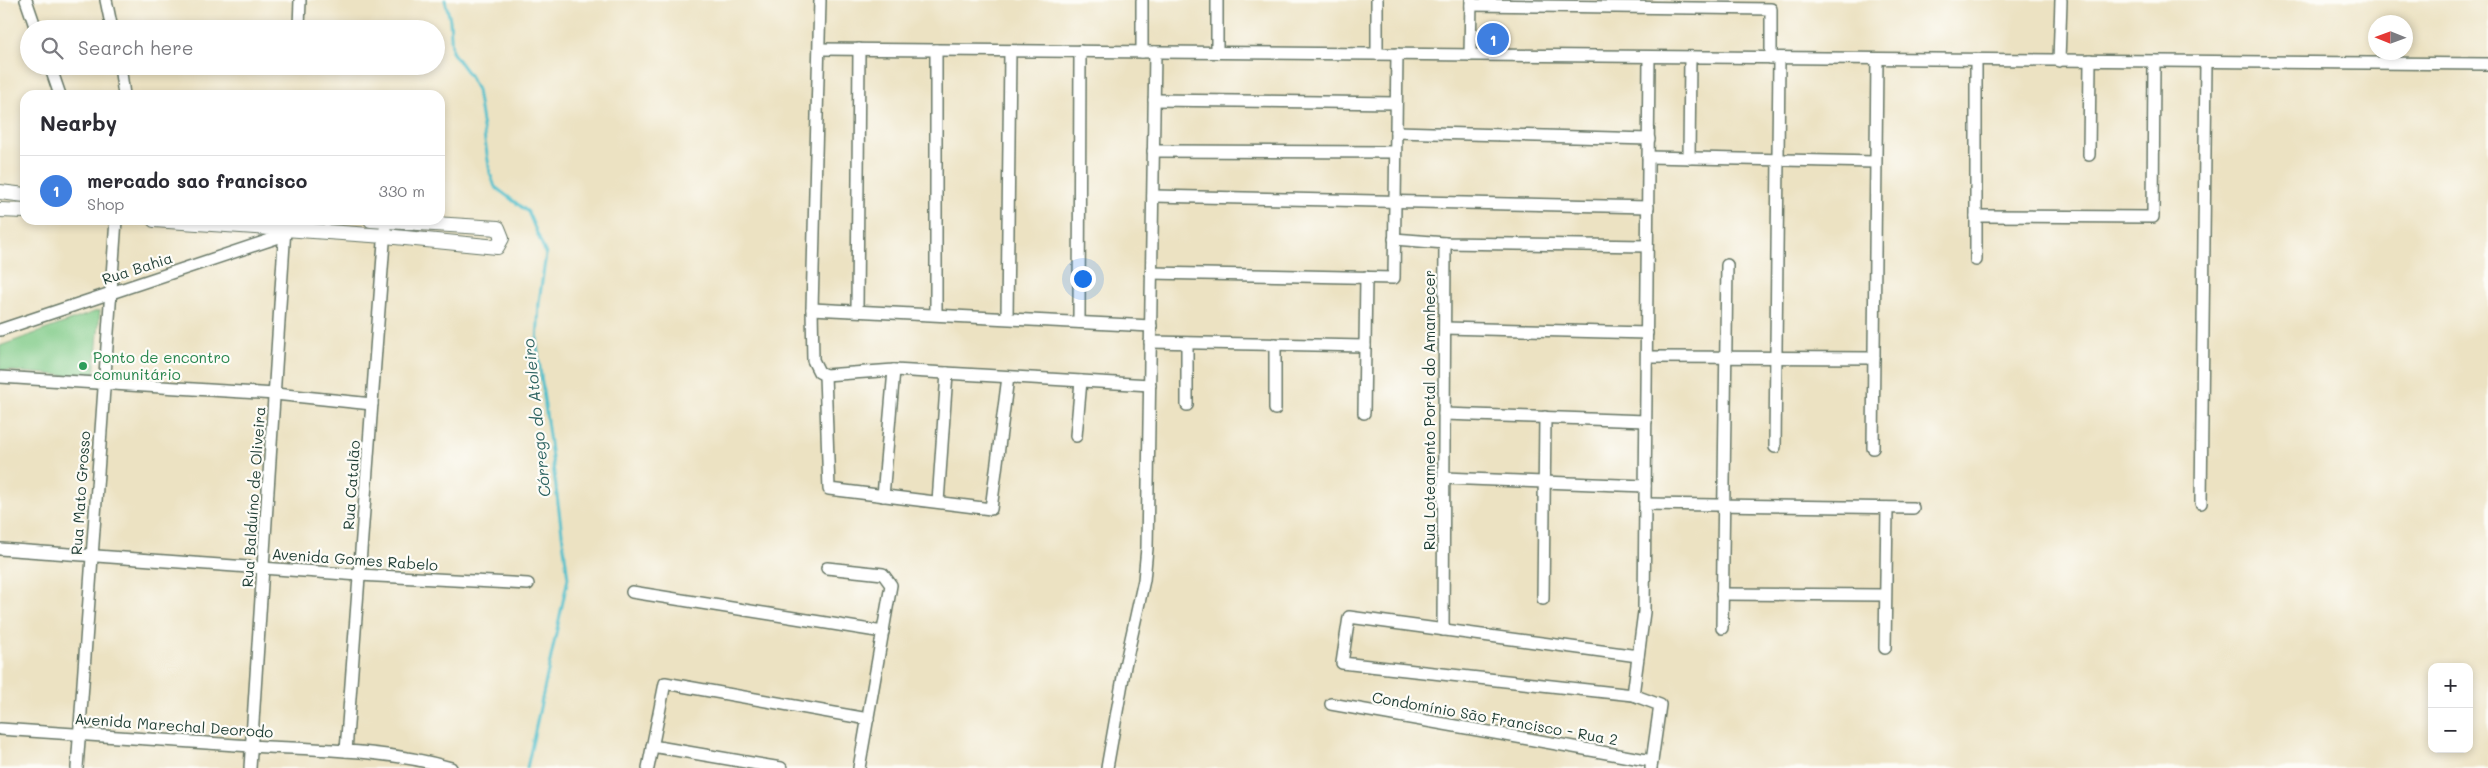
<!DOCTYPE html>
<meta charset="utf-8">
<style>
body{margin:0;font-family:Mali,sans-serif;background:#f2f2f3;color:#2b2b33}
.controls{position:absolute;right:15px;bottom:15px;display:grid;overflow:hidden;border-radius:10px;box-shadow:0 2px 8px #0003}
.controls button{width:45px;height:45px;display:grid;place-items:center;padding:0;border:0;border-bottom:1px solid #e1e1e2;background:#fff;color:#2b2b33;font:25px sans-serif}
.compass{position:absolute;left:2368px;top:15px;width:45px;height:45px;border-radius:50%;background:#fff;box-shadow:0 2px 8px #0003;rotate:271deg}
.you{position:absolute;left:1082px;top:278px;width:18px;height:18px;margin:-12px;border:4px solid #fff;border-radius:50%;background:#1a73e8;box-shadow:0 0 0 8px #1a73e833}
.badge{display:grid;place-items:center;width:32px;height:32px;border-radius:50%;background:#b5179e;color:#fff;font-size:16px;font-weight:700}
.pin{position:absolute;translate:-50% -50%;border:2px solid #fff;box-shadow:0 1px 5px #0006}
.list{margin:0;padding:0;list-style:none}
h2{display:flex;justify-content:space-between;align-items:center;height:65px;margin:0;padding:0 20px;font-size:21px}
h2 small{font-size:16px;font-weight:400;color:#7c7c81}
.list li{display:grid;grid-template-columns:32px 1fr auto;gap:15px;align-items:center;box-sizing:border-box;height:70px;padding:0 20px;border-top:1px solid #e1e1e2}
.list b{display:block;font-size:19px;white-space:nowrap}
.list p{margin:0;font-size:16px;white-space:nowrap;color:#7c7c81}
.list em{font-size:16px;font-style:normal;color:#7c7c81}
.icon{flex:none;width:28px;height:28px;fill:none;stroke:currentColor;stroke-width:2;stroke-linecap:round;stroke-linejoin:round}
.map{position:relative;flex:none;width:2488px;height:768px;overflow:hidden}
.search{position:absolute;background:#fff;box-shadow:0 2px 8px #0003;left:20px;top:20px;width:425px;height:55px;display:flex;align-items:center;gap:12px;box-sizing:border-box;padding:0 18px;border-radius:28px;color:#7c7c81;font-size:19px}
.panel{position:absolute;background:#fff;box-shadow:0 2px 8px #0003;left:20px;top:90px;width:425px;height:135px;border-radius:15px}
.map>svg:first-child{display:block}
.green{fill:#7fca87;stroke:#4f845e}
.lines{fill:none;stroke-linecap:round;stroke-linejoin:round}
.stream{stroke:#53c0cc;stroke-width:3}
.minor-casing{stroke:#677766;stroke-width:14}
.tertiary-casing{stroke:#677766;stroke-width:16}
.minor{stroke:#fff;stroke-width:11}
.tertiary{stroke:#fff;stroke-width:14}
.leisure-dot{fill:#2e9e5b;stroke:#fdfcf7;stroke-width:2}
.labels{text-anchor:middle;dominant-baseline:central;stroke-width:4.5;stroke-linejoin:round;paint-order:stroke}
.street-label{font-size:15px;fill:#1f3d34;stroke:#fdfcf7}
.leisure-label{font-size:15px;fill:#27864d;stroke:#fdfcf7;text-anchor:start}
.water-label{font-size:16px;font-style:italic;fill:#2f6462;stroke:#fdfcf7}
</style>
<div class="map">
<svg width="2488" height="768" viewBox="0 0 2488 768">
<rect width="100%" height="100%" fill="#fdfcf7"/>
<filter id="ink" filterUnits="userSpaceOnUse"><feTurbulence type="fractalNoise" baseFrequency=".02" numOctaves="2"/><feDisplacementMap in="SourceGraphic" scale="10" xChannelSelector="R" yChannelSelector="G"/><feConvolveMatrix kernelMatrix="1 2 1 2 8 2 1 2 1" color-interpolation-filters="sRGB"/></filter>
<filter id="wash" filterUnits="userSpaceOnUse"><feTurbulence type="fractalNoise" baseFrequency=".0096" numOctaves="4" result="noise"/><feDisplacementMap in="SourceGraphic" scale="20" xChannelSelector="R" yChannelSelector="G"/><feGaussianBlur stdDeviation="1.12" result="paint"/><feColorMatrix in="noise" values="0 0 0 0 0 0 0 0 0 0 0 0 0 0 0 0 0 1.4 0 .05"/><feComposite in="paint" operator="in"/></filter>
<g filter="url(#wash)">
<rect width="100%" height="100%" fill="#ece2c2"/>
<!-- green -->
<path class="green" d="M100,310l-6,68 -94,-8v-24z"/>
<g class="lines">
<!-- stream -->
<path class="stream" d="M445,0l5,20 2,32 17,23 8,15 13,83 5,14 33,25 18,42 -7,48 -2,44 31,232 -41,190"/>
</g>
</g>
<g filter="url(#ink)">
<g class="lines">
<defs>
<g id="minor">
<path d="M26,0l10,29"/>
<path d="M106,0l6,29"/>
<path d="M820,0l-8,309 1,51 6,12 6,3 69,-5 256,15"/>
<path d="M1471,5l300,4v49"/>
<path d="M211,29l88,-2 1,-27"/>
<path d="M820,49l1668,15"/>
<path d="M936,50v264"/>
<path d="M1142,52v-52"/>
<path d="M1217,52v-52"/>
<path d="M1377,54v-54"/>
<path d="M1470,55l1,-55"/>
<path d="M2059,61l2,-61"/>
<path d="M50,66l10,29"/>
<path d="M120,66l4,29"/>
<path d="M1154,100l242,3"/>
<path d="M1396,132l253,7"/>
<path d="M1153,151l242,1"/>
<path d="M2089,155l1,-95"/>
<path d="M1648,157l227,5"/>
<path d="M1689,158l1,-101"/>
<path d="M1153,196l495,11"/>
<path d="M1976,216l177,1 1,-156"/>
<path d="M1394,239l51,4 202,3"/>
<path d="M1976,260v-201"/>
<path d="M1151,273l243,5 3,-224"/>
<path d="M812,309l339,17"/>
<path d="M857,310l2,-261"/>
<path d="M1007,318l3,-267"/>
<path d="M1079,322l1,-271"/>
<path d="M1445,328l202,5"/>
<path d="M0,330l285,-95"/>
<path d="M1150,342l215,4"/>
<path d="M1275,344v65"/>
<path d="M1647,357l227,1"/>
<path d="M825,375l4,114 162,20 17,-132"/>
<path d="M0,377l275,17 97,10"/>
<path d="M1187,405v-62"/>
<path d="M1364,413l2,-136"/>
<path d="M1444,414l202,7"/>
<path d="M1076,436l5,-55"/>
<path d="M1775,447l4,-389"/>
<path d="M1873,448l4,-389"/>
<path d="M1444,478l201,8"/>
<path d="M883,496l11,-126"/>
<path d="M938,502l9,-129"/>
<path d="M2201,503l5,-441"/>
<path d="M1645,504l268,4"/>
<path d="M0,549l359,26 169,9"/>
<path d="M827,568l56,6 8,11 -32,183"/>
<path d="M632,592l251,40"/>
<path d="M1722,594l162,1"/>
<path d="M1543,599l2,-182"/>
<path d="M1722,628l5,-363"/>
<path d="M1443,630l2,-387"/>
<path d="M1885,648l2,-140"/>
<path d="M1638,656l-289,-39 -7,46 291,32 27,10 -9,63"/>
<path d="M1633,695l11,-83 5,-555"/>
<path d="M1331,704l321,57"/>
<path d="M0,729c84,5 167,12 251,17 66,4 136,3 200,22"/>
<path d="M652,746l129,22"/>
<path d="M346,751l39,-522"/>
<path d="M77,768l39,-548"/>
<path d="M250,768l35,-540"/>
<path d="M648,768l17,-85 203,36"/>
<path d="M1107,768l18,-102 19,-86 3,-32 8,-496"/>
</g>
<g id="tertiary">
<path d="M0,192l25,3"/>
<path d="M0,210l25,1"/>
<path d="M154,220l231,16 112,11 5,-9 -4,-10 -127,-8"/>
</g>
</defs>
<!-- minor casing -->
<use href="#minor" class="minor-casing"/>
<!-- tertiary casing -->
<use href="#tertiary" class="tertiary-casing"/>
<!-- minor -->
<use href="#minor" class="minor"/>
<!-- tertiary -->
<use href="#tertiary" class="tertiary"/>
</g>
</g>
<!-- markers -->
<circle class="leisure-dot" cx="83" cy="366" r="5"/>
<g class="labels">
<!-- street labels -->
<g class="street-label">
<text transform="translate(137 268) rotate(-18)">Rua Bahia</text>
<text transform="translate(1429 410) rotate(-90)">Rua Loteamento Portal do Amanhecer</text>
<text transform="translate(351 485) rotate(-86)">Rua Catalão</text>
<text transform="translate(80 493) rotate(-86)">Rua Mato Grosso</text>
<text transform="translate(253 497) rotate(-86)">Rua Balduíno de Oliveira</text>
<text transform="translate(355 559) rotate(4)">Avenida Gomes Rabelo</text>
<text transform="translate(1495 718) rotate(10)">Condomínio São Francisco - Rua 2</text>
<text transform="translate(174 725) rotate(4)">Avenida Marechal Deorodo</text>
</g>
<!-- leisure labels -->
<g class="leisure-label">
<text x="93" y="357">Ponto de encontro<tspan x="93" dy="17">comunitário</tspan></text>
</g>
<!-- water labels -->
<g class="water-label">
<text transform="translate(536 418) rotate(-96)">Córrego do Atoleiro</text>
</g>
</g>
</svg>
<div class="controls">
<button>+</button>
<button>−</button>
</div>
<svg class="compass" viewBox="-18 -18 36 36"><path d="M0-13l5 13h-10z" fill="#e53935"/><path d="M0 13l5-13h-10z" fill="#7c7c81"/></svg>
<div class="you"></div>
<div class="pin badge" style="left:1493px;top:39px;background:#3f7fe0">1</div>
<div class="search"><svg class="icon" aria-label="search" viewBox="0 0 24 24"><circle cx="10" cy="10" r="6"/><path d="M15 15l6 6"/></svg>Search here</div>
<section class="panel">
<h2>Nearby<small></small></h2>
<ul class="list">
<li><span class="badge" style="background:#3f7fe0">1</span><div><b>mercado sao francisco</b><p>Shop</p></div><em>330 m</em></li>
</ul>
</section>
</div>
